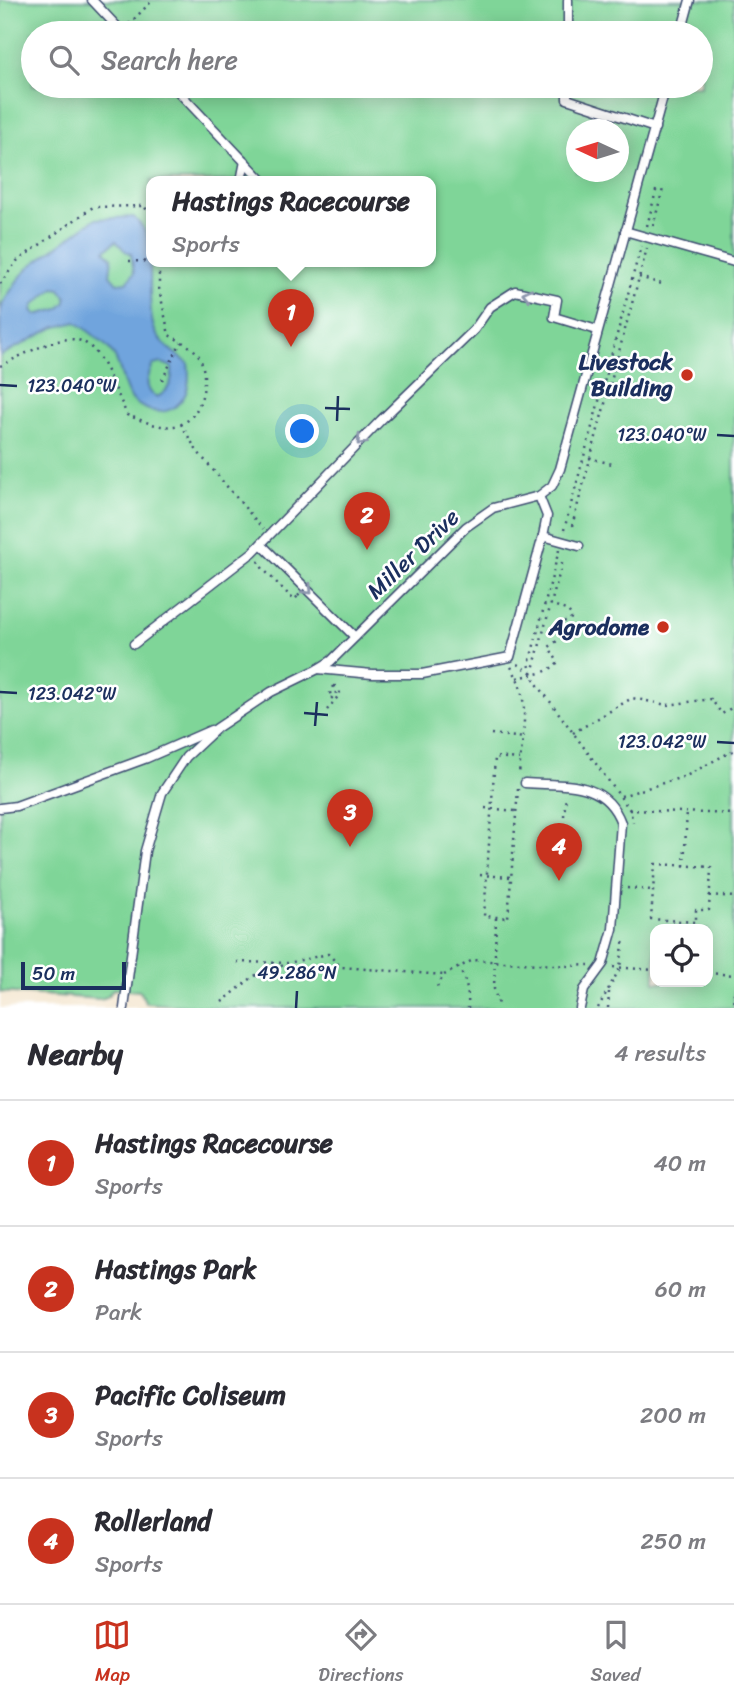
<!DOCTYPE html>
<meta charset="utf-8">
<style>
body{margin:0;font-family:Sriracha,sans-serif;background:#f7f7f7;color:#2b2b33}
.controls{position:absolute;right:21px;bottom:21px;display:grid;overflow:hidden;border-radius:14px;box-shadow:0 4px 18px #0003}
.controls button{width:63px;height:63px;display:grid;place-items:center;padding:0;border:0;border-bottom:2px solid #e1e1e2;background:#fff;color:#2b2b33;font:35px sans-serif}
.compass{position:absolute;left:566px;top:119px;width:63px;height:63px;border-radius:50%;background:#fff;box-shadow:0 4px 18px #0003;rotate:274deg}
.scale{position:absolute;left:21px;bottom:18px;width:105px;box-sizing:border-box;padding-left:7px;border:4px solid #1b2f5e;border-top:0;font-size:19px;line-height:24px;white-space:nowrap;color:#1b2f5e;-webkit-text-stroke:5px #fff;paint-order:stroke}
.you{position:absolute;left:303px;top:432px;width:24px;height:24px;margin:-18px;border:5px solid #fff;border-radius:50%;background:#1a73e8;box-shadow:0 0 0 10px #1a73e833}
.badge{display:grid;place-items:center;width:46px;height:46px;border-radius:50%;background:#c8321e;color:#fff;font-size:23px;font-weight:700}
.pin{position:absolute;translate:-50% -58px;filter:drop-shadow(0 2px 4px #0008)}
.pin::after{content:'';position:absolute;top:37px;width:24px;height:21px;background:inherit;clip-path:polygon(0 0,100% 0,50% 100%)}
.popup{position:absolute;left:146px;top:176px;width:290px;height:91px;box-sizing:border-box;display:grid;place-content:center;border-radius:14px;background:#fff;filter:drop-shadow(0 2px 5px #0005);font-size:23px;white-space:nowrap;color:#7c7c81}
.popup b{font-size:26px;color:#2b2b33}
.popup::after{content:'';position:absolute;left:50%;top:100%;margin-left:-14px;border:14px solid transparent;border-top-color:#fff}
.list{margin:0;padding:0;list-style:none}
h2{display:flex;justify-content:space-between;align-items:center;height:91px;margin:0;padding:0 28px;font-size:30px}
h2 small{font-size:23px;font-weight:400;color:#7c7c81}
.list li{display:grid;grid-template-columns:46px 1fr auto;gap:21px;align-items:center;box-sizing:border-box;height:126px;padding:0 28px;border-top:2px solid #e1e1e2}
.list b{display:block;font-size:26px;white-space:nowrap}
.list p{margin:0;font-size:23px;white-space:nowrap;color:#7c7c81}
.list em{font-size:23px;font-style:normal;color:#7c7c81}
.icon{flex:none;width:38px;height:38px;fill:none;stroke:currentColor;stroke-width:2;stroke-linecap:round;stroke-linejoin:round}
.map{position:relative;flex:none;width:734px;height:1008px;overflow:hidden}
.search{position:absolute;background:#fff;box-shadow:0 4px 18px #0003;left:21px;right:21px;top:21px;height:77px;display:flex;align-items:center;gap:18px;box-sizing:border-box;padding:0 24px;border-radius:38px;color:#7c7c81;font-size:26px}
.sheet{height:595px;background:#fff}
nav{display:flex;justify-content:space-around;align-items:center;box-sizing:border-box;height:98px;border-top:2px solid #e1e1e2;background:#fff;font-size:19px;color:#7c7c81}
nav a{display:grid;justify-items:center;gap:4px}
nav .on{color:#c8321e}
.map>svg:first-child{display:block}
.green{fill:#7fd598;stroke:#4d827b;stroke-width:2;fill-rule:evenodd}
.water{fill:#70a4dd;stroke:#466a9e;stroke-width:2;fill-rule:evenodd}
.lines{fill:none;stroke-linecap:round;stroke-linejoin:round}
.service-casing{stroke:#3c4b70;stroke-width:11}
.path{stroke:#3c4b70;stroke-width:2.5;stroke-dasharray:2 5;stroke-linecap:butt}
.service{stroke:#fff;stroke-width:8}
.path-bridge{stroke:#3c4b70;stroke-width:2.5;stroke-dasharray:2 5;stroke-linecap:butt}
.oneway{stroke:#8d97ae}
.ticks{fill:none;stroke:#1b2f5e;stroke-width:2.5}
.poi-dot{fill:#c8321e;stroke:#fff;stroke-width:2.5}
.labels{text-anchor:middle;dominant-baseline:central;stroke-width:5;stroke-linejoin:round;paint-order:stroke}
.poi-label{font-size:23px;font-weight:bold;fill:#1b2f5e;stroke:#fff;text-anchor:end}
.street-label{font-size:23px;fill:#1b2f5e;stroke:#fff}
.ticks-label{font-size:18px;text-anchor:middle;fill:#1b2f5e;stroke:#fff;stroke-width:5;stroke-linejoin:round;paint-order:stroke}
</style>
<div class="map">
<svg width="734" height="1008" viewBox="0 0 734 1008">
<rect width="100%" height="100%" fill="#fff"/>
<filter id="ink" filterUnits="userSpaceOnUse"><feTurbulence type="fractalNoise" baseFrequency=".0143" numOctaves="2"/><feDisplacementMap in="SourceGraphic" scale="14" xChannelSelector="R" yChannelSelector="G"/><feConvolveMatrix kernelMatrix="1 2 1 2 8 2 1 2 1" color-interpolation-filters="sRGB"/></filter>
<filter id="wash" filterUnits="userSpaceOnUse"><feTurbulence type="fractalNoise" baseFrequency=".00686" numOctaves="4" result="noise"/><feDisplacementMap in="SourceGraphic" scale="28" xChannelSelector="R" yChannelSelector="G"/><feGaussianBlur stdDeviation="1.57" result="paint"/><feColorMatrix in="noise" values="0 0 0 0 0 0 0 0 0 0 0 0 0 0 0 0 0 1.4 0 .05"/><feComposite in="paint" operator="in"/></filter>
<g filter="url(#wash)">
<rect width="100%" height="100%" fill="#f5e8d3"/>
<!-- green -->
<path class="green" d="M0,0h734v1008h-516l-72,-5 -6,-12 -27,-2 -6,8 -7,2 -100,-7zM33,33h668v53h-668zM576,130h42v42h-42zM151,181h280v80h-280zM655,929h53v53h-53z"/>
<!-- water -->
<path class="water" d="M134,217c3,4 8,8 10,13 12,22 1,70 10,98 4,15 22,26 34,35 2,17 2,32 -13,44 -8,5 -17,6 -26,3 -30,-10 -22,-34 -36,-56 -8,-12 -25,-23 -37,-32l-23,6 -53,28v-43l3,-10 14,-22 12,-14 66,-48zM116,241l9,10 6,2 3,20 -7,9 -10,1 -7,-8 2,-17 -7,-8zM54,288l6,1 6,8v5l-7,7 -23,6 -4,-5 2,-5zM162,363l10,4c1,13 -2,24 -15,30 -14,-7 -10,-20 -4,-32z"/>
</g>
<g filter="url(#ink)">
<g class="lines">
<defs>
<g id="service">
<path d="M92,0l31,33"/>
<path d="M568,33v-33"/>
<path d="M681,33l9,-33"/>
<path d="M173,86l90,95"/>
<path d="M567,86v13l88,29"/>
<path d="M241,181l4,-20"/>
<path d="M625,231l109,31"/>
<path d="M539,496l8,20 -4,20 36,10"/>
<path d="M261,544l94,93"/>
<path d="M134,644l119,-92 128,-132 93,-90 16,-23 25,-16 42,9 -3,17 43,13"/>
<path d="M318,669l54,5h50l88,-17 33,-121"/>
<path d="M525,783c39,3 80,-4 96,40l-8,106 -10,35 -19,26 -4,18"/>
<path d="M0,808l16,-2 131,-48 64,-28"/>
<path d="M124,1008l21,-157 17,-58 24,-36 31,-29 54,-36 47,-23 13,-8 135,-134 27,-19 46,-12 13,-10 8,-17 106,-383"/>
</g>
</defs>
<!-- service casing -->
<use href="#service" class="service-casing"/>
<!-- path -->
<g class="path">
<path d="M129,24l24,-24"/>
<path d="M647,226l10,-39"/>
<path d="M653,226l10,-37"/>
<path d="M129,261l30,1"/>
<path d="M639,277l26,8"/>
<path d="M0,284l17,-23 76,-54 51,-1 7,10"/>
<path d="M0,366c87,-44 89,-38 127,49 17,6 34,15 52,10 25,-8 32,-52 18,-72 -6,-7 -19,-13 -28,-18l-10,-47v-27"/>
<path d="M162,380l19,-38"/>
<path d="M181,424l16,27 66,78"/>
<path d="M589,458l27,7"/>
<path d="M572,526l75,-278"/>
<path d="M564,530l77,-284"/>
<path d="M559,550l-30,114 6,17 95,129 3,12"/>
<path d="M258,561l5,8 31,31 4,-4"/>
<path d="M518,664l14,9"/>
<path d="M511,667c22,34 10,71 8,109"/>
<path d="M532,673l31,-113"/>
<path d="M517,678c15,-4 30,-3 41,-16l-9,-15 13,-10 -8,-9v-4l16,-4 2,-4 -4,-5 -17,-7"/>
<path d="M333,686l-3,6 1,7 5,-5 -2,-13"/>
<path d="M327,710l13,-16 -1,-7"/>
<path d="M573,733l59,-35 35,7 44,-6 11,15 12,-8"/>
<path d="M491,734l33,4"/>
<path d="M518,789l-10,129 -24,-2 11,-159 25,2"/>
<path d="M621,796l65,-20 48,-26"/>
<path d="M485,808l31,3"/>
<path d="M629,810l105,4"/>
<path d="M564,816l2,-20"/>
<path d="M655,864l56,3 -2,43h-13v12l-45,-3z"/>
<path d="M684,866l3,-55"/>
<path d="M480,875l31,2"/>
<path d="M627,888l25,2"/>
<path d="M709,895l25,2"/>
<path d="M496,918l-2,71 5,19"/>
<path d="M237,962l51,1 40,-9 13,13 103,8"/>
<path d="M458,967c8,12 11,26 10,41"/>
<path d="M613,967l42,3"/>
<path d="M708,973l26,2"/>
<path d="M437,987l7,-12 29,-15 97,6 19,-1"/>
<path d="M222,1002l32,-26 30,-11"/>
<path d="M598,1008l22,-40 4,-31"/>
<path d="M608,1008l1,-16"/>
<path d="M733,1008l1,-15"/>
</g>
<!-- service -->
<use href="#service" class="service"/>
<!-- path-bridge -->
<g class="path-bridge">
<path d="M298,596l15,-15"/>
<path d="M333,686l6,1"/>
</g>
</g>
<!-- one-way arrows -->
<defs><path id="oneway-chevron" d="M-2-3.5L2.5 0L-2 3.5" fill="none" stroke-width="1.6" stroke-linecap="round" stroke-linejoin="round" transform="scale(1.75)"/></defs>
<g class="oneway">
<use href="#oneway-chevron" transform="translate(527 294) rotate(-168)"/>
<use href="#oneway-chevron" transform="translate(361 441) rotate(134)"/>
<use href="#oneway-chevron" transform="translate(308 590) rotate(45)"/>
</g>
</g>
<!-- ticks -->
<path class="ticks" d="M0,385l17,1M325,408l25,1M337,421l1,-25M717,435l17,1M0,692l17,1M304,713l24,2M315,726l2,-24M717,742l17,1M296,1008l1,-17"/>
<!-- markers -->
<g class="poi-dot">
<circle cx="687" cy="375" r="7"/>
<circle cx="663" cy="627" r="7"/>
</g>
<g class="labels">
<!-- poi labels -->
<g class="poi-label">
<text x="673" y="362">Livestock<tspan x="673" dy="26">Building</tspan></text>
<text x="649" y="627">Agrodome</text>
</g>
<!-- street labels -->
<g class="street-label">
<text transform="translate(413 554) rotate(-44)">Miller Drive</text>
</g>
</g>
<g class="ticks-label">
<text x="72" y="392">123.040°W</text>
<text x="662" y="441">123.040°W</text>
<text x="72" y="700">123.042°W</text>
<text x="662" y="748">123.042°W</text>
<text x="297" y="979">49.286°N</text>
</g>
</svg>
<div class="controls">
<button><svg class="icon" aria-label="locate" viewBox="0 0 24 24"><circle cx="12" cy="12" r="6"/><path d="M12 2v4M12 18v4M2 12h4M18 12h4"/></svg></button>
</div>
<svg class="compass" viewBox="-18 -18 36 36"><path d="M0-13l5 13h-10z" fill="#e53935"/><path d="M0 13l5-13h-10z" fill="#7c7c81"/></svg>
<div class="scale">50 m</div>
<div class="you"></div>
<div class="pin badge" style="left:291px;top:347px">1</div>
<div class="popup"><b>Hastings Racecourse</b>Sports</div>
<div class="pin badge" style="left:367px;top:550px">2</div>
<div class="pin badge" style="left:350px;top:847px">3</div>
<div class="pin badge" style="left:559px;top:881px">4</div>
<div class="search"><svg class="icon" aria-label="search" viewBox="0 0 24 24"><circle cx="10" cy="10" r="6"/><path d="M15 15l6 6"/></svg>Search here</div>
</div>
<section class="sheet">
<h2>Nearby<small>4 results</small></h2>
<ul class="list">
<li><span class="badge">1</span><div><b>Hastings Racecourse</b><p>Sports</p></div><em>40 m</em></li>
<li><span class="badge">2</span><div><b>Hastings Park</b><p>Park</p></div><em>60 m</em></li>
<li><span class="badge">3</span><div><b>Pacific Coliseum</b><p>Sports</p></div><em>200 m</em></li>
<li><span class="badge">4</span><div><b>Rollerland</b><p>Sports</p></div><em>250 m</em></li>
</ul>
</section>
<nav>
<a class="on"><svg class="icon" aria-label="map" viewBox="0 0 24 24"><path d="M3 6l6-2 6 2 6-2v14l-6 2-6-2-6 2zM9 4v14M15 6v14"/></svg>Map</a>
<a><svg class="icon" aria-label="directions" viewBox="0 0 24 24"><path d="M12 3l9 9-9 9-9-9zM9 14v-3h6M13 9l2 2-2 2"/></svg>Directions</a>
<a><svg class="icon" aria-label="saved" viewBox="0 0 24 24"><path d="M7 4h10v16l-5-4-5 4z"/></svg>Saved</a>
</nav>
